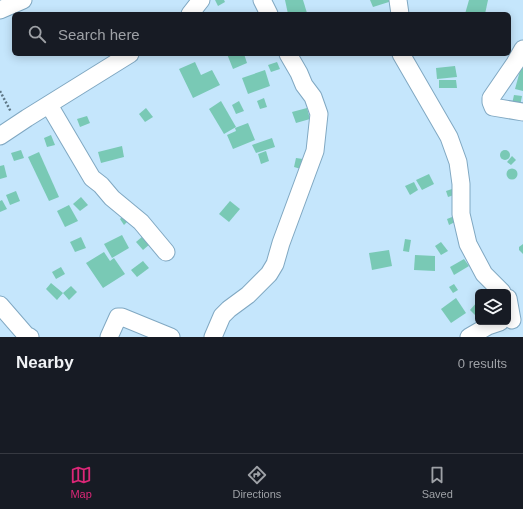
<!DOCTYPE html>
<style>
body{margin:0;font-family:Arial,sans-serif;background:#242831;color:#f1f3f6}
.controls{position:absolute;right:12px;bottom:12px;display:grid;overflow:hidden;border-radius:6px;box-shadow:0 2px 10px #0003}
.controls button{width:36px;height:36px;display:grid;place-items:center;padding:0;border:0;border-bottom:1px solid #363941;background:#171b24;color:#f1f3f6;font:20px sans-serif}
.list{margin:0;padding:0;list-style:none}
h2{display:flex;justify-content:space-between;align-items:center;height:52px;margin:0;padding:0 16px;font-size:17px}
h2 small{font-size:13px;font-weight:400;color:#9ea1a6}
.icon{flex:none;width:22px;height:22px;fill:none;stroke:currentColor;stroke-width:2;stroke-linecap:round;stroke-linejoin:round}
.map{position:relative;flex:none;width:523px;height:337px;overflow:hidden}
.search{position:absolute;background:#171b24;box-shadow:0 2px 10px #0003;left:12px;right:12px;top:12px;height:44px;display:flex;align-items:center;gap:10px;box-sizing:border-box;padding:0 14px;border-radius:6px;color:#9ea1a6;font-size:15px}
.sheet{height:116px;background:#171b24}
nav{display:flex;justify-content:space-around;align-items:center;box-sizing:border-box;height:56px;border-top:1px solid #363941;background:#171b24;font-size:11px;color:#9ea1a6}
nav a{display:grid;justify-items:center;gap:2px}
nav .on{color:#db2777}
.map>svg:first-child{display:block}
.building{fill:#79c9b5}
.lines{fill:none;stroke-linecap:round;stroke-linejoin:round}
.minor-casing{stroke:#80a8c2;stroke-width:19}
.path{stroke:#5e7685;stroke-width:2.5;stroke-dasharray:2 2;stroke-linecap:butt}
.minor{stroke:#fff;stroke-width:17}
</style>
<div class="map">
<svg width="523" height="337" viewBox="0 0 523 337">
<rect width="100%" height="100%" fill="#c5e6fc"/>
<!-- building -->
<g class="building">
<path d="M215,0h9l1,2 -7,4z"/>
<path d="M285,0h18l4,13 -19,1z"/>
<path d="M370,0h22v1l-19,6z"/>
<path d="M469,0h19l-3,14h-20z"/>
<path d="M227,54h17l3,9 -14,6z"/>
<path d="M195,62l6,13 11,-5 8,15 -27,13 -14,-29z"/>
<path d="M277,62l3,7 -9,3 -3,-7z"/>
<path d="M455,66l2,11 -20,2 -1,-11z"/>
<path d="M521,67l2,1v23l-8,-2z"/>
<path d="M265,70l5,16 -22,8 -6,-16z"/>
<path d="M439,80h17l1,8h-18z"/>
<path d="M514,95l8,1 -2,10 -8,-2z"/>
<path d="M264,98l3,9 -7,2 -3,-8z"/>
<path d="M221,101l15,26 -12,7 -15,-25z"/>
<path d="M239,101l5,10 -8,3 -4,-9z"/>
<path d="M146,108l7,9 -8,5 -6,-8z"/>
<path d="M307,108l3,11 -14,4 -4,-11z"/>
<path d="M87,116l3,7 -10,4 -3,-8z"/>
<path d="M248,123l7,17 -22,9 -6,-14 9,-4 -1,-3z"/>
<path d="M51,135l4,10 -8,2 -3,-9z"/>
<path d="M272,138l3,9 -19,6 -4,-8z"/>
<path d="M122,146l2,11 -23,6 -3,-11z"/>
<circle cx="505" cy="155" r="5"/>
<path d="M21,150l3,8 -10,3 -3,-8z"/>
<path d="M266,151l3,10 -8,3 -3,-10z"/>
<path d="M39,152l20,45 -10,4 -21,-44z"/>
<path d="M512,156l4,4 -5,5 -4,-3z"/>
<path d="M296,158l7,1 -2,10 -7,-2z"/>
<path d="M4,165l3,12 -7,2v-13z"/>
<circle cx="512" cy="174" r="5.5"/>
<path d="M429,174l5,10 -12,6 -6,-10z"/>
<path d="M414,182l4,8 -8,5 -5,-9z"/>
<path d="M452,189l2,6 -6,2 -2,-6z"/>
<path d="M16,191l4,10 -10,4 -4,-10z"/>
<path d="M81,197l7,8 -8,6 -7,-7z"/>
<path d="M2,200l5,9 -7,3v-11z"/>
<path d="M230,201l10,8 -11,13 -10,-8z"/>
<path d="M69,205l9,16 -13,6 -8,-16z"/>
<path d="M124,215l5,5 -5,5 -4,-6z"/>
<path d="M457,215l2,5 -10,5 -2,-6z"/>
<path d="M122,235l7,13 -17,10 -8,-14z"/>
<path d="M143,236l7,8 -7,6 -7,-8z"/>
<path d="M81,237l5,11 -11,4 -5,-10z"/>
<path d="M405,239l6,1 -2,12 -6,-1z"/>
<path d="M441,242l7,9 -7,4 -6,-9z"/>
<path d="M523,244v10l-4,-4v-3z"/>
<path d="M389,250l3,16 -20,4 -3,-17z"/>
<path d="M104,252l6,9 4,-3 11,16 -22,14 -17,-25z"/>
<path d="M415,255l20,1v15l-21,-1z"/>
<path d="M464,259l5,7 -15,9 -4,-8z"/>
<path d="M143,261l6,7 -12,9 -6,-7z"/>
<path d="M61,267l4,7 -9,5 -4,-7z"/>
<path d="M51,283l12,10 8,-7 6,6 -8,8 -6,-7 -6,7 -11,-11z"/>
<path d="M454,284l4,6 -5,3 -4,-6z"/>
<path d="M456,298l10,15 -15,10 -10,-14z"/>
<path d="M478,301v17l-8,-8z"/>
</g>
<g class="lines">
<defs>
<g id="minor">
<path d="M262,0l7,14"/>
<path d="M398,0l2,14"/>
<path d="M0,10l23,-10"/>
<path d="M190,14l11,-14"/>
<path d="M523,49l-8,14 -24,35v4l2,5 30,5"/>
<path d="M401,54l48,83 9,25 3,22v30l7,30 16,30 18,18"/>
<path d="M49,105l43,73 9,7 11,13 29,24 25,30"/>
<path d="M0,136l27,-18 103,-64"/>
<path d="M508,298l4,22"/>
<path d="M0,305l26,30 4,2"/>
<path d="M109,337l9,-20h4l49,20"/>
<path d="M213,337l9,-21 7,-7 19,-14 21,-21 6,-10 6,-21 34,-92 4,-37 -6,-17 -9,-12 -5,-12 -11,-19"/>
<path d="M469,337l19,-11 12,-4"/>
</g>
</defs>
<!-- minor casing -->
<use href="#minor" class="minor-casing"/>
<!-- path -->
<path class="path" d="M0,91l11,21"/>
<!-- minor -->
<use href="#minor" class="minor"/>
</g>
</svg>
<div class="controls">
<button><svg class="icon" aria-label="layers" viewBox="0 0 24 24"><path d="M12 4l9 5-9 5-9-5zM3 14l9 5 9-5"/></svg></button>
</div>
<div class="search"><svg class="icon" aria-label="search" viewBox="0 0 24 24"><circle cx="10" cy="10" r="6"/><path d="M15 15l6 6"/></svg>Search here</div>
</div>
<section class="sheet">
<h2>Nearby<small>0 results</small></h2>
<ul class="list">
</ul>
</section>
<nav>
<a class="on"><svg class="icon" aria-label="map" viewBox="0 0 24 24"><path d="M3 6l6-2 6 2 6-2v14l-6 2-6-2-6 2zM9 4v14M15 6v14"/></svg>Map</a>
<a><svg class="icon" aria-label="directions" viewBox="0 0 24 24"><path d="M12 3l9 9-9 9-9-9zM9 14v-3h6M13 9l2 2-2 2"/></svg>Directions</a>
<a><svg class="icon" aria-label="saved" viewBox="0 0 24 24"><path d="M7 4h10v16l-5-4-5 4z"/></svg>Saved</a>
</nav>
